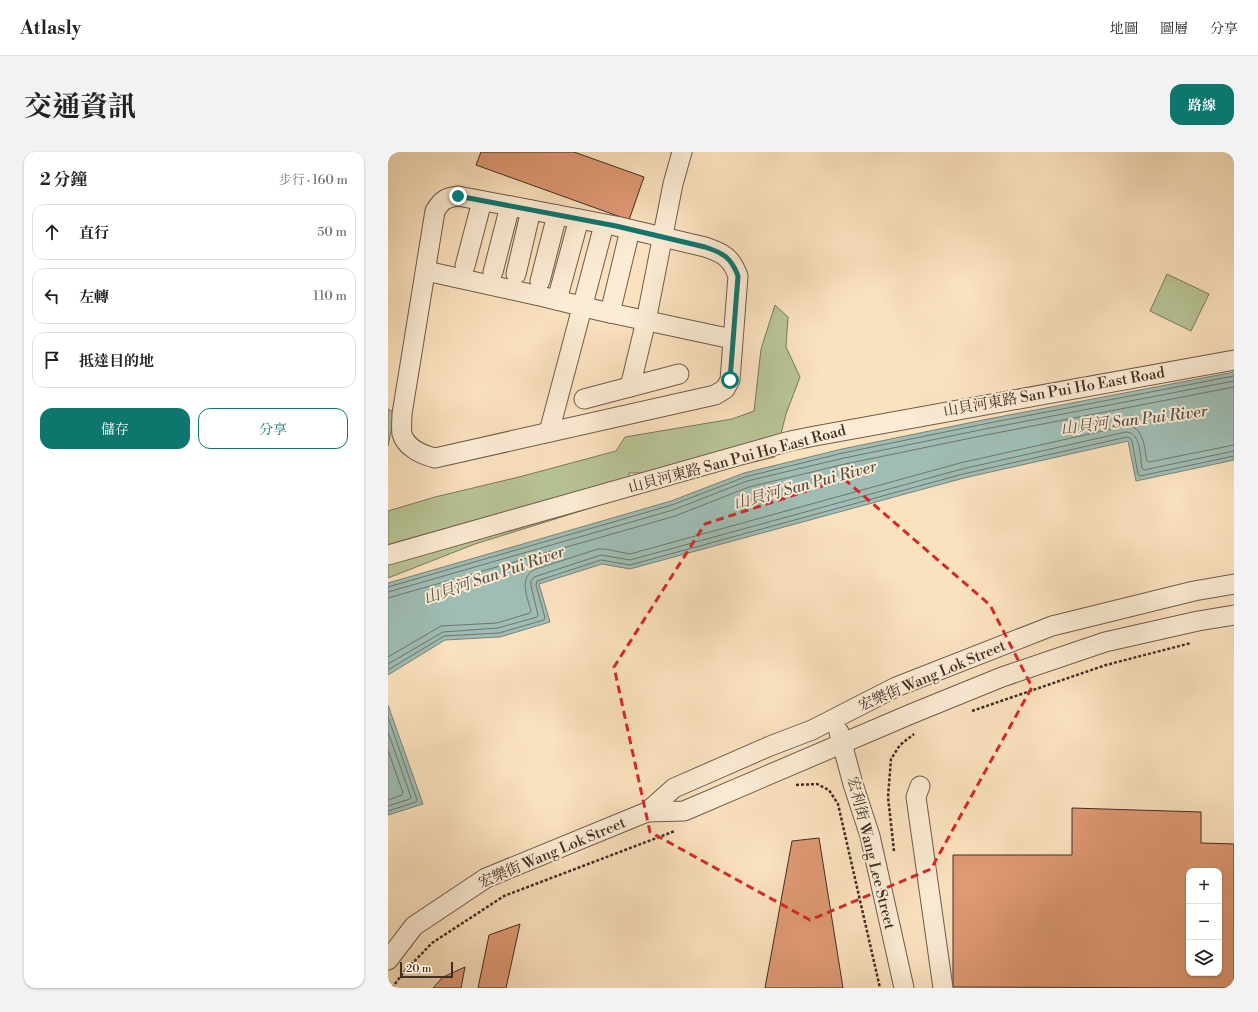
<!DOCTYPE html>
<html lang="zh-TW">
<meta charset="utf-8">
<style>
body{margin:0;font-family:"Libre Bodoni","Noto Serif TC",serif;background:#f2f2f2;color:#222}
.controls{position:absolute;right:12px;bottom:12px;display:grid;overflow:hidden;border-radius:8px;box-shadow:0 1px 3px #0004}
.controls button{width:36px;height:36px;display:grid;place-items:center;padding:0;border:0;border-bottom:1px solid #e0e0e0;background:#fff;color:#222;font:20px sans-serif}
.scale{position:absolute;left:12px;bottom:10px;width:53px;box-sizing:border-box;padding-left:4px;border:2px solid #412d25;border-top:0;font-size:11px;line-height:14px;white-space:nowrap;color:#412d25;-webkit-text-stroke:3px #fcecd5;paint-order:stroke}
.stop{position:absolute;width:12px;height:12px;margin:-9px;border:3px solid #0f766e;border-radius:50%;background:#fff}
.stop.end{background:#0f766e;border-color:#fff;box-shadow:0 1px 4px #0008}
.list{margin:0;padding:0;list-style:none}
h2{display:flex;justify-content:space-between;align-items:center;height:52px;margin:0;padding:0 16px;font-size:17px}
h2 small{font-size:13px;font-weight:400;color:#767676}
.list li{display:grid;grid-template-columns:26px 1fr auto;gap:12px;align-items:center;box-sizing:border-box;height:56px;margin:0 8px 8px;padding:0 8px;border:1px solid #e0e0e0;border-radius:12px}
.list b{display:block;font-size:15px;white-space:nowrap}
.list em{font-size:13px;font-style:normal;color:#767676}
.actions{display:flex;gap:8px;padding:12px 16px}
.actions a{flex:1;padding:9px 0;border:1px solid #0f766e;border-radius:12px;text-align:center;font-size:14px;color:#0f766e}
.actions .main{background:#0f766e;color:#fff}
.icon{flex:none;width:22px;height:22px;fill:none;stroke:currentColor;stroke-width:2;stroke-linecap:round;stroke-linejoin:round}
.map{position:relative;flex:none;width:846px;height:836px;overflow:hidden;border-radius:12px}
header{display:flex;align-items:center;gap:24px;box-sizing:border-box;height:56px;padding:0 20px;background:#fff;border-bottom:1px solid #e0e0e0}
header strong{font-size:19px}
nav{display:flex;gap:22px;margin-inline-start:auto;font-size:14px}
.intro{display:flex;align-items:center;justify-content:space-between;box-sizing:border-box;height:96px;padding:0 24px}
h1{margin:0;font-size:28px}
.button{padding:10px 18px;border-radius:12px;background:#0f766e;color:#fff;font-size:14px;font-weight:700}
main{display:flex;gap:24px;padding:0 24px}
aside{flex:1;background:#fff;border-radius:12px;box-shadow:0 1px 3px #0004}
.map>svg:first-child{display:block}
.green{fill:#b8c496;stroke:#7c785e}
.water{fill:#9fbdb4;stroke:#79837b}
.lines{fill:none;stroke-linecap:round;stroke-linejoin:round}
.shore{stroke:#70756c;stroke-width:1}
.building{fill:#df9974;stroke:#412d25;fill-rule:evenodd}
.minor-casing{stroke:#705a4c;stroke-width:21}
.path{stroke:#412d25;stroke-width:2.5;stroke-dasharray:3 2;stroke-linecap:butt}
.minor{stroke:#fcecd5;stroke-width:19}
.route{stroke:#0f766e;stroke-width:5}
.marked{fill:none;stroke:#d62828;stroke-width:3;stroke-dasharray:8 5;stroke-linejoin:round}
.labels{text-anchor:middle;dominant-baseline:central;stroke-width:4;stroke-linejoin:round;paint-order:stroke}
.street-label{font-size:15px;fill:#412d25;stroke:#fcecd5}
.water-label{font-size:16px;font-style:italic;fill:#585149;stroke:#fcecd5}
</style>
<header>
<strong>Atlasly</strong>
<nav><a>地圖</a><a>圖層</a><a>分享</a></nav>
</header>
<div class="intro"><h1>交通資訊</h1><a class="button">路線</a></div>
<main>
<aside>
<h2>2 分鐘<small>步行 · 160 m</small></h2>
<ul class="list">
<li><svg class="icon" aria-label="ahead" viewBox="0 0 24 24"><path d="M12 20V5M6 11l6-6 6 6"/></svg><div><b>直行</b></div><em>50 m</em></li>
<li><svg class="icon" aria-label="left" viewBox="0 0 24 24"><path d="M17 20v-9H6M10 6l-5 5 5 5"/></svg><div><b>左轉</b></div><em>110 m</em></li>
<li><svg class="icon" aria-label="arrive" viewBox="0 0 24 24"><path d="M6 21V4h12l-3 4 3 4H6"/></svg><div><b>抵達目的地</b></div></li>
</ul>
<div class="actions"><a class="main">儲存</a><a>分享</a></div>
</aside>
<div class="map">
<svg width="846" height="836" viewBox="0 0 846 836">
<rect width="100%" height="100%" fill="#fbe2bf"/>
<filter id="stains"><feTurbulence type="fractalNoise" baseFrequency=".005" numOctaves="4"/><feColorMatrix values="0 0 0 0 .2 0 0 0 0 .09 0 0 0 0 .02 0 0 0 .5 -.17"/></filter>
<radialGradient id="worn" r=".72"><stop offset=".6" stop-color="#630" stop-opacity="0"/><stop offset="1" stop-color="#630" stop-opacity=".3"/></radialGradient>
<!-- green -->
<g class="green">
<path d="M779,122l42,20 -18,37 -41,-20z"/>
<path d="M387,153l13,12 -2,30 14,30 -14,37 -11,43 -63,15 -83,1 3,22 -157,49 -87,34v-67l47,-14 84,-20 97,-26 9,-14 107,-18 22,-8 7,-62z"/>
<path d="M0,257l7,4 -7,33z"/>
</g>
<!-- water -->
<g class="water">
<path d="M846,220v88l-98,21 -8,-40 -164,37 -334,91 -28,-5 -63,20 11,38 -50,15 -55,3 -57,35v-92l283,-82 73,-28 98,-24 141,-29z"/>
<path d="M0,553l35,99 -35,11z"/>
</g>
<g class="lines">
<!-- shore -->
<g class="shore">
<path d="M0,435l284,-82 73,-28 98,-24 141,-29 250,-48"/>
<path d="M0,440l285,-82 74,-29 97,-23 141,-29 249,-48"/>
<path d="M0,446l287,-82 74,-29 96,-23 141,-29 248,-48"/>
<path d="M0,505l53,-31 56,-3 33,-10 1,-2c-4,-15 -13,-34 5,-42l62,-20h7l25,5 330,-91 165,-37c19,-1 19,21 22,35l2,1 85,-17"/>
<path d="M0,512l55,-32 55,-4 39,-11 1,-2 -7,-29v-5l3,-4 67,-22 29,5 332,-91 164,-37c15,0 14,25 16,36l2,2 90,-19"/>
<path d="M0,518l56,-34 55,-3 45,-13 1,-2 -9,-33 1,-4 64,-21 29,5 333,-91 164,-37 3,1 2,3 6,33 2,2 94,-20"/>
<path d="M0,565l29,83 -1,2 -28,9"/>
<path d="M0,580l23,65 -1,2 -22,7"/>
<path d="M0,598l15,43 -1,2 -14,5"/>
</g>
</g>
<!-- building -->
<g class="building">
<path d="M93,0h93l70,25 -15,43 -153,-55z"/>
<path d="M684,656l129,4v31l33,1v144l-281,-1v-132h119zM801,719h30v102h-30z"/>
<path d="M431,686l24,150h-78l27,-147z"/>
<path d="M132,772l-14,64h-28l11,-53z"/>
<path d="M77,815l-4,21h-28l10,-11z"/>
</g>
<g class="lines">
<defs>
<g id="minor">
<path d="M70,44l158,30 89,21c18,6 26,10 33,29l-8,104 -5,9 -10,6 -280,63c-12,-3 -29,-10 -33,-24 -1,-6 0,-14 0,-20l33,-203c7,-11 10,-13 23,-15z"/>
<path d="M77,114l17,-65"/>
<path d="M38,119l118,26 57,14 131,28"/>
<path d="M105,120l17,-66"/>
<path d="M128,122l15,-64"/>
<path d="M152,129l17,-66"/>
<path d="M169,148l22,-81"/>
<path d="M222,161l20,-83"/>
<path d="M242,235l16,-66 27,-137 9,-32"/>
<path d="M196,247l95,-25"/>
<path d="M161,280l55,-207"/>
<path d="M0,403l402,-114 25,-5 419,-76"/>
<path d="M451,580l14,52 17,52 34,152"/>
<path d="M532,634l-4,11 27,191"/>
<path d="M259,660l37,-1 227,-97 91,-37 103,-35 93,-21 36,-6"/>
<path d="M0,808l26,-34 72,-48 161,-66 27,-24 96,-42 42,-16 84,-43 156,-61 142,-35 40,-7"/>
</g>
</defs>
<!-- minor casing -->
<use href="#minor" class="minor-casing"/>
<!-- path -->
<g class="path">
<path d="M584,559l134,-46 85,-22"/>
<path d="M408,633l21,-1 12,6 9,14 42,184"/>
<path d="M506,699l-6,-54 3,-38 9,-14 14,-11"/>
<path d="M4,836l11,-15 29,-30 72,-47 171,-65"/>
</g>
<!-- minor -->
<use href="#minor" class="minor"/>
</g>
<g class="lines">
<!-- route -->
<path class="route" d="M70,44l158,30 89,21c18,6 26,10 33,29l-8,104"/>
</g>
<!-- marked area -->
<path class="marked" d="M456,327l146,126 42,82 -101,182 -121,51 -160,-88 -36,-165 91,-143z"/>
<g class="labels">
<!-- street labels -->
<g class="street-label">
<text transform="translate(666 240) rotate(-10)">山貝河東路 San Pui Ho East Road</text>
<text transform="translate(349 307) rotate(-15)">山貝河東路 San Pui Ho East Road</text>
<text transform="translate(544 524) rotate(-23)">宏樂街 Wang Lok Street</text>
<text transform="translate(164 701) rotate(-23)">宏樂街 Wang Lok Street</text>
<text transform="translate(483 701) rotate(76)">宏利街 Wang Lee Street</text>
</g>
<!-- water labels -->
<g class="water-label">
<text transform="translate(746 268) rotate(-7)">山貝河 San Pui River</text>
<text transform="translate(417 333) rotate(-15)">山貝河 San Pui River</text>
<text transform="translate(106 423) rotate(-19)">山貝河 San Pui River</text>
</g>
</g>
<rect width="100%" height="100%" filter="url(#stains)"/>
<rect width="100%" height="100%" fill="url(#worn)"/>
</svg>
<div class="controls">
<button>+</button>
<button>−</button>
<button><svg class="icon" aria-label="layers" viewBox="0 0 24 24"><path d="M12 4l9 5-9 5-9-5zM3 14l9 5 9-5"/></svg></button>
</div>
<div class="scale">20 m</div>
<div class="stop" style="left:342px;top:228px"></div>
<div class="stop end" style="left:70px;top:44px"></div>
</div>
</main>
